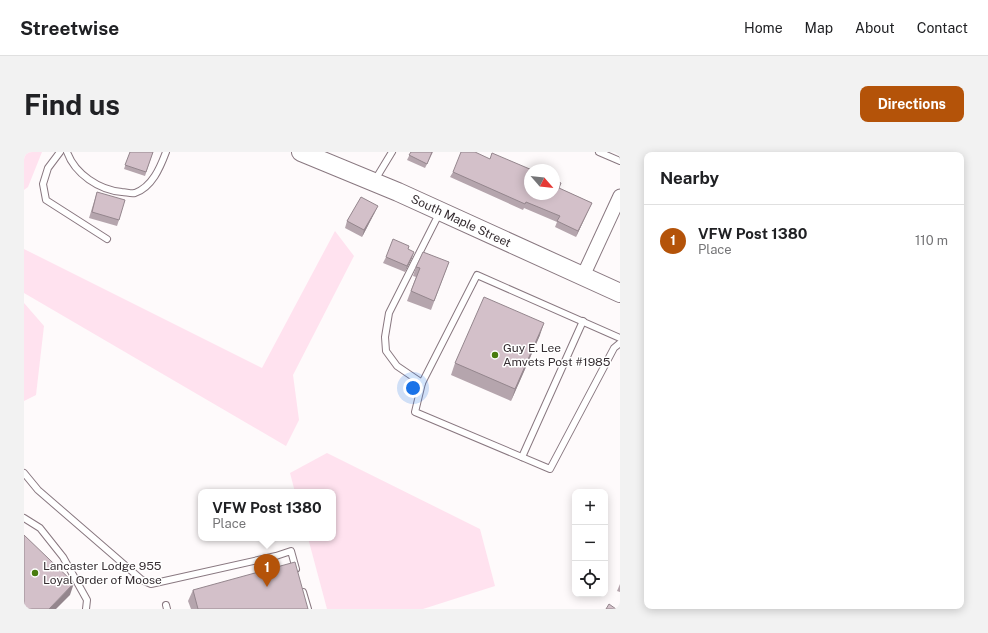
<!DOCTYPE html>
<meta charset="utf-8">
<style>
body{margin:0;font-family:"Public Sans",sans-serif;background:#f2f2f2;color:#202124}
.controls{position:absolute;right:12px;bottom:12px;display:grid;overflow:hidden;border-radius:8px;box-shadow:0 2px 10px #0003}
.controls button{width:36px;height:36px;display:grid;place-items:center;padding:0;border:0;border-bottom:1px solid #e0e0e0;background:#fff;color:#202124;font:20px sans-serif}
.compass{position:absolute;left:500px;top:12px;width:36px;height:36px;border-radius:50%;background:#fff;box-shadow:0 2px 10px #0003;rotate:118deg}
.you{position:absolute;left:389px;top:236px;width:14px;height:14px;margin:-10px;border:3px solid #fff;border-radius:50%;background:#1a73e8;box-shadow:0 0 0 6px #1a73e833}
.badge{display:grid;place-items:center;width:26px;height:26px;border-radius:50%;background:#b45309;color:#fff;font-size:13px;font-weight:700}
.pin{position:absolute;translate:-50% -33px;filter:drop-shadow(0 1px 2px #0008)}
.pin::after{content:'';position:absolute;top:21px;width:14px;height:12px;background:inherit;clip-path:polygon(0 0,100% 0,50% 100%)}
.popup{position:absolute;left:174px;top:337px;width:138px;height:52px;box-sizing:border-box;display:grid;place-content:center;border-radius:8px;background:#fff;filter:drop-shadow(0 1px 3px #0005);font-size:13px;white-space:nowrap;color:#757577}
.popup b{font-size:15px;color:#202124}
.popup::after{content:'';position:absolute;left:50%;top:100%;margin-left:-8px;border:8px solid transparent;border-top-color:#fff}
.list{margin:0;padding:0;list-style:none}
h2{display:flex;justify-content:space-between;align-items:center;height:52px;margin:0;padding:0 16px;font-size:17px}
h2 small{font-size:13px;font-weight:400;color:#757577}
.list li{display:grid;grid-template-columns:26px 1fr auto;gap:12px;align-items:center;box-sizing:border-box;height:72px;padding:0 16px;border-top:1px solid #e0e0e0}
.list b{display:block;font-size:15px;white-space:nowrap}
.list p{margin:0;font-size:13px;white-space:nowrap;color:#757577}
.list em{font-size:13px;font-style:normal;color:#757577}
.icon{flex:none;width:22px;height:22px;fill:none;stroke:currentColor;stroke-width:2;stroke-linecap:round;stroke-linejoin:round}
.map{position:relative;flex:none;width:596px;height:457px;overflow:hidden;border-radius:8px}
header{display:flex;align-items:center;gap:24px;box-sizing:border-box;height:56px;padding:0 20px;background:#fff;border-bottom:1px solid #e0e0e0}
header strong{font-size:19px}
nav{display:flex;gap:22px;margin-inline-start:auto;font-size:14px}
.intro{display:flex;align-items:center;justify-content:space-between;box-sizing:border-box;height:96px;padding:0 24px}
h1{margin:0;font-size:28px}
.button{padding:10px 18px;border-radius:8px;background:#b45309;color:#fff;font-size:14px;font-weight:700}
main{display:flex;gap:24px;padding:0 24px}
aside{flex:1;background:#fff;border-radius:8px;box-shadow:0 2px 10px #0003}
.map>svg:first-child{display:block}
.green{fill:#ffe2ef}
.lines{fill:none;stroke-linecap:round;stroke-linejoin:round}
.lane-casing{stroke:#897880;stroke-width:8}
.street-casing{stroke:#897880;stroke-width:15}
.secondary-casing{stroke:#897880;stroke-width:20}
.lane{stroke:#fff;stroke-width:6}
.street{stroke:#fff;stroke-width:13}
.secondary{stroke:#fff;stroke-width:18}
.wall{fill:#b5a5ad}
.shaded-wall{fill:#94868d}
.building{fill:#d3c0c9;stroke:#94868d}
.poi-dot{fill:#487c0e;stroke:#fff;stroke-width:1.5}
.labels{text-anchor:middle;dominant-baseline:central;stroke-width:3;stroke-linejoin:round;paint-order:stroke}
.street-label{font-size:12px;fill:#352d31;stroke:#fff}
.poi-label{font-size:12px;fill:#352d31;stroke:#fff;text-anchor:start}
</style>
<header>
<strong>Streetwise</strong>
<nav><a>Home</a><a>Map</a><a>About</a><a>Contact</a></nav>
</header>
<div class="intro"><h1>Find us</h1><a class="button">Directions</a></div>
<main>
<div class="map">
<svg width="596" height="457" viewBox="0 0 596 457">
<rect width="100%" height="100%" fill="#fefafb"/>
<!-- green -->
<g class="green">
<path d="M0,0h18l-14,35 -4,3z"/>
<path d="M311,79l19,25 -61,119 6,45 -13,26 -262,-153v-44l238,119z"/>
<path d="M0,151l20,23 -8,69 -12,6z"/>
<path d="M303,301l153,76 15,57 -72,23h-96l-19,-71h25v-46h-38l-5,-19z"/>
</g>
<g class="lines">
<defs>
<g id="lane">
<path d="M36,0l-12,16 -5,16 3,16 61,39"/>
<path d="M43,0c8,22 32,38 55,40 4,0 9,2 13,1 17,-6 25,-25 31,-41"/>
<path d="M575,0l21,9"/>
<path d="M351,28l17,-28"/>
<path d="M596,186l-143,-63 -55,108 -7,29 135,57 64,-121 6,-5"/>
<path d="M398,231l-25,-17 -11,-15 -1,-14 4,-24 51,-101"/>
<path d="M498,305l61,-136"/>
<path d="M0,321l14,17 104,90 9,4 125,-28 15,-5 5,18"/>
<path d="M0,366l16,10 23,29 24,43 -1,9"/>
<path d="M279,440l5,17"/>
<path d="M142,453l1,4"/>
</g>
<path id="street" d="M559,124l37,-80"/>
<path id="secondary" d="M277,0l97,40 222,101"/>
</defs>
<!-- lane casing -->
<use href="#lane" class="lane-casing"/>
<!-- street casing -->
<use href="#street" class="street-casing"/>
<!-- secondary casing -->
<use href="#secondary" class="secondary-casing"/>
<!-- lane -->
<use href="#lane" class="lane"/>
<!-- street -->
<use href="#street" class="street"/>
<!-- secondary -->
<use href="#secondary" class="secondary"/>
</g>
<!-- wall -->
<g class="wall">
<path d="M106,0h23l-8,24 -21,-7z"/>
<path d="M387,0h22l-8,16 -18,-8z"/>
<path d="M466,7l69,29 33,15 -16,34 -21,-10 2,-5 -33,-14 -1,2 -73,-33 3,-5z"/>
<path d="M73,40l22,28 -2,6 -28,-8z"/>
<path d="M351,60l-13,25 -17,-9 2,-7z"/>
<path d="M384,97l4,9 -7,14 -22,-9 3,-6z"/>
<path d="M425,110l-18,48 -24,-9 9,-24 -3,-1 3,-9z"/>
<path d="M516,183l-29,66 -60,-26 4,-12z"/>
<path d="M596,432v8l-3,-1z"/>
<path d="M169,438l115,19h-117l-3,-8z"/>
</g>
<!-- shaded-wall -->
<g class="shaded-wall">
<path d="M568,51l-3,6 -13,28 2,-6z"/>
<path d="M354,54l-3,6 -13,25 2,-7z"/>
<path d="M390,100l-2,6 -7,14 2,-6z"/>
<path d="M520,171l-4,12 -29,66 4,-12z"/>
<path d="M50,431l-4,12 -14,14h-7z"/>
</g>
<!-- building -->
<g class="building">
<path d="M106,0h23l-7,20 -21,-7z"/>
<path d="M387,0h21l-5,12 -18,-9z"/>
<path d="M437,0h14l15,7 2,-6 40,17h-2v24h24v-14l7,3 -2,5 33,15 -14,28 -21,-10 3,-5 -34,-14 -1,2 -72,-32z"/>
<path d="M73,40l28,8 -6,20 -27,-8z"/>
<path d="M337,45l17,9 -14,24 -17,-9z"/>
<path d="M369,87l16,7 -1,3 6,3 -7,14 -21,-9z"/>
<path d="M399,100l26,10 -15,39 -23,-10 9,-23 -4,-1z"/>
<path d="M460,145l60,26 -29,66 -60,-26z"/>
<path d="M0,383l50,48 -25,26h-25z"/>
<path d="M271,410l13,47h-110l-5,-19z"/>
<path d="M585,452l7,5h-10z"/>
</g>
<!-- markers -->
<g class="poi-dot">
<circle cx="471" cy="203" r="4"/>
<circle cx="11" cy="421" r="4"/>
</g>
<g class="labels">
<!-- street labels -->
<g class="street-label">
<text transform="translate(437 69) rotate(25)">South Maple Street</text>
</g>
<!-- poi labels -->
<g class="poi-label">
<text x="479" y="196">Guy E. Lee<tspan x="479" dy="14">Amvets Post #1985</tspan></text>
<text x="19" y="414">Lancaster Lodge 955<tspan x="19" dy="14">Loyal Order of Moose</tspan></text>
</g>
</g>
</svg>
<div class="controls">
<button>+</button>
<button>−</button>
<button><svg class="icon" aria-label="locate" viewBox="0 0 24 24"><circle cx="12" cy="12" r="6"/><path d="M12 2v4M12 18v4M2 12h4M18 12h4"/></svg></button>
</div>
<svg class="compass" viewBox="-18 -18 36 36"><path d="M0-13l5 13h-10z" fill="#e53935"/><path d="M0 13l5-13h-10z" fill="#757577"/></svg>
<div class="you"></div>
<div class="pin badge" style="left:243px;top:435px">1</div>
<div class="popup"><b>VFW Post 1380</b>Place</div>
</div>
<aside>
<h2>Nearby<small></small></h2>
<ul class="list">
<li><span class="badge">1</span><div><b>VFW Post 1380</b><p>Place</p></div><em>110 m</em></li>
</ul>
</aside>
</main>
